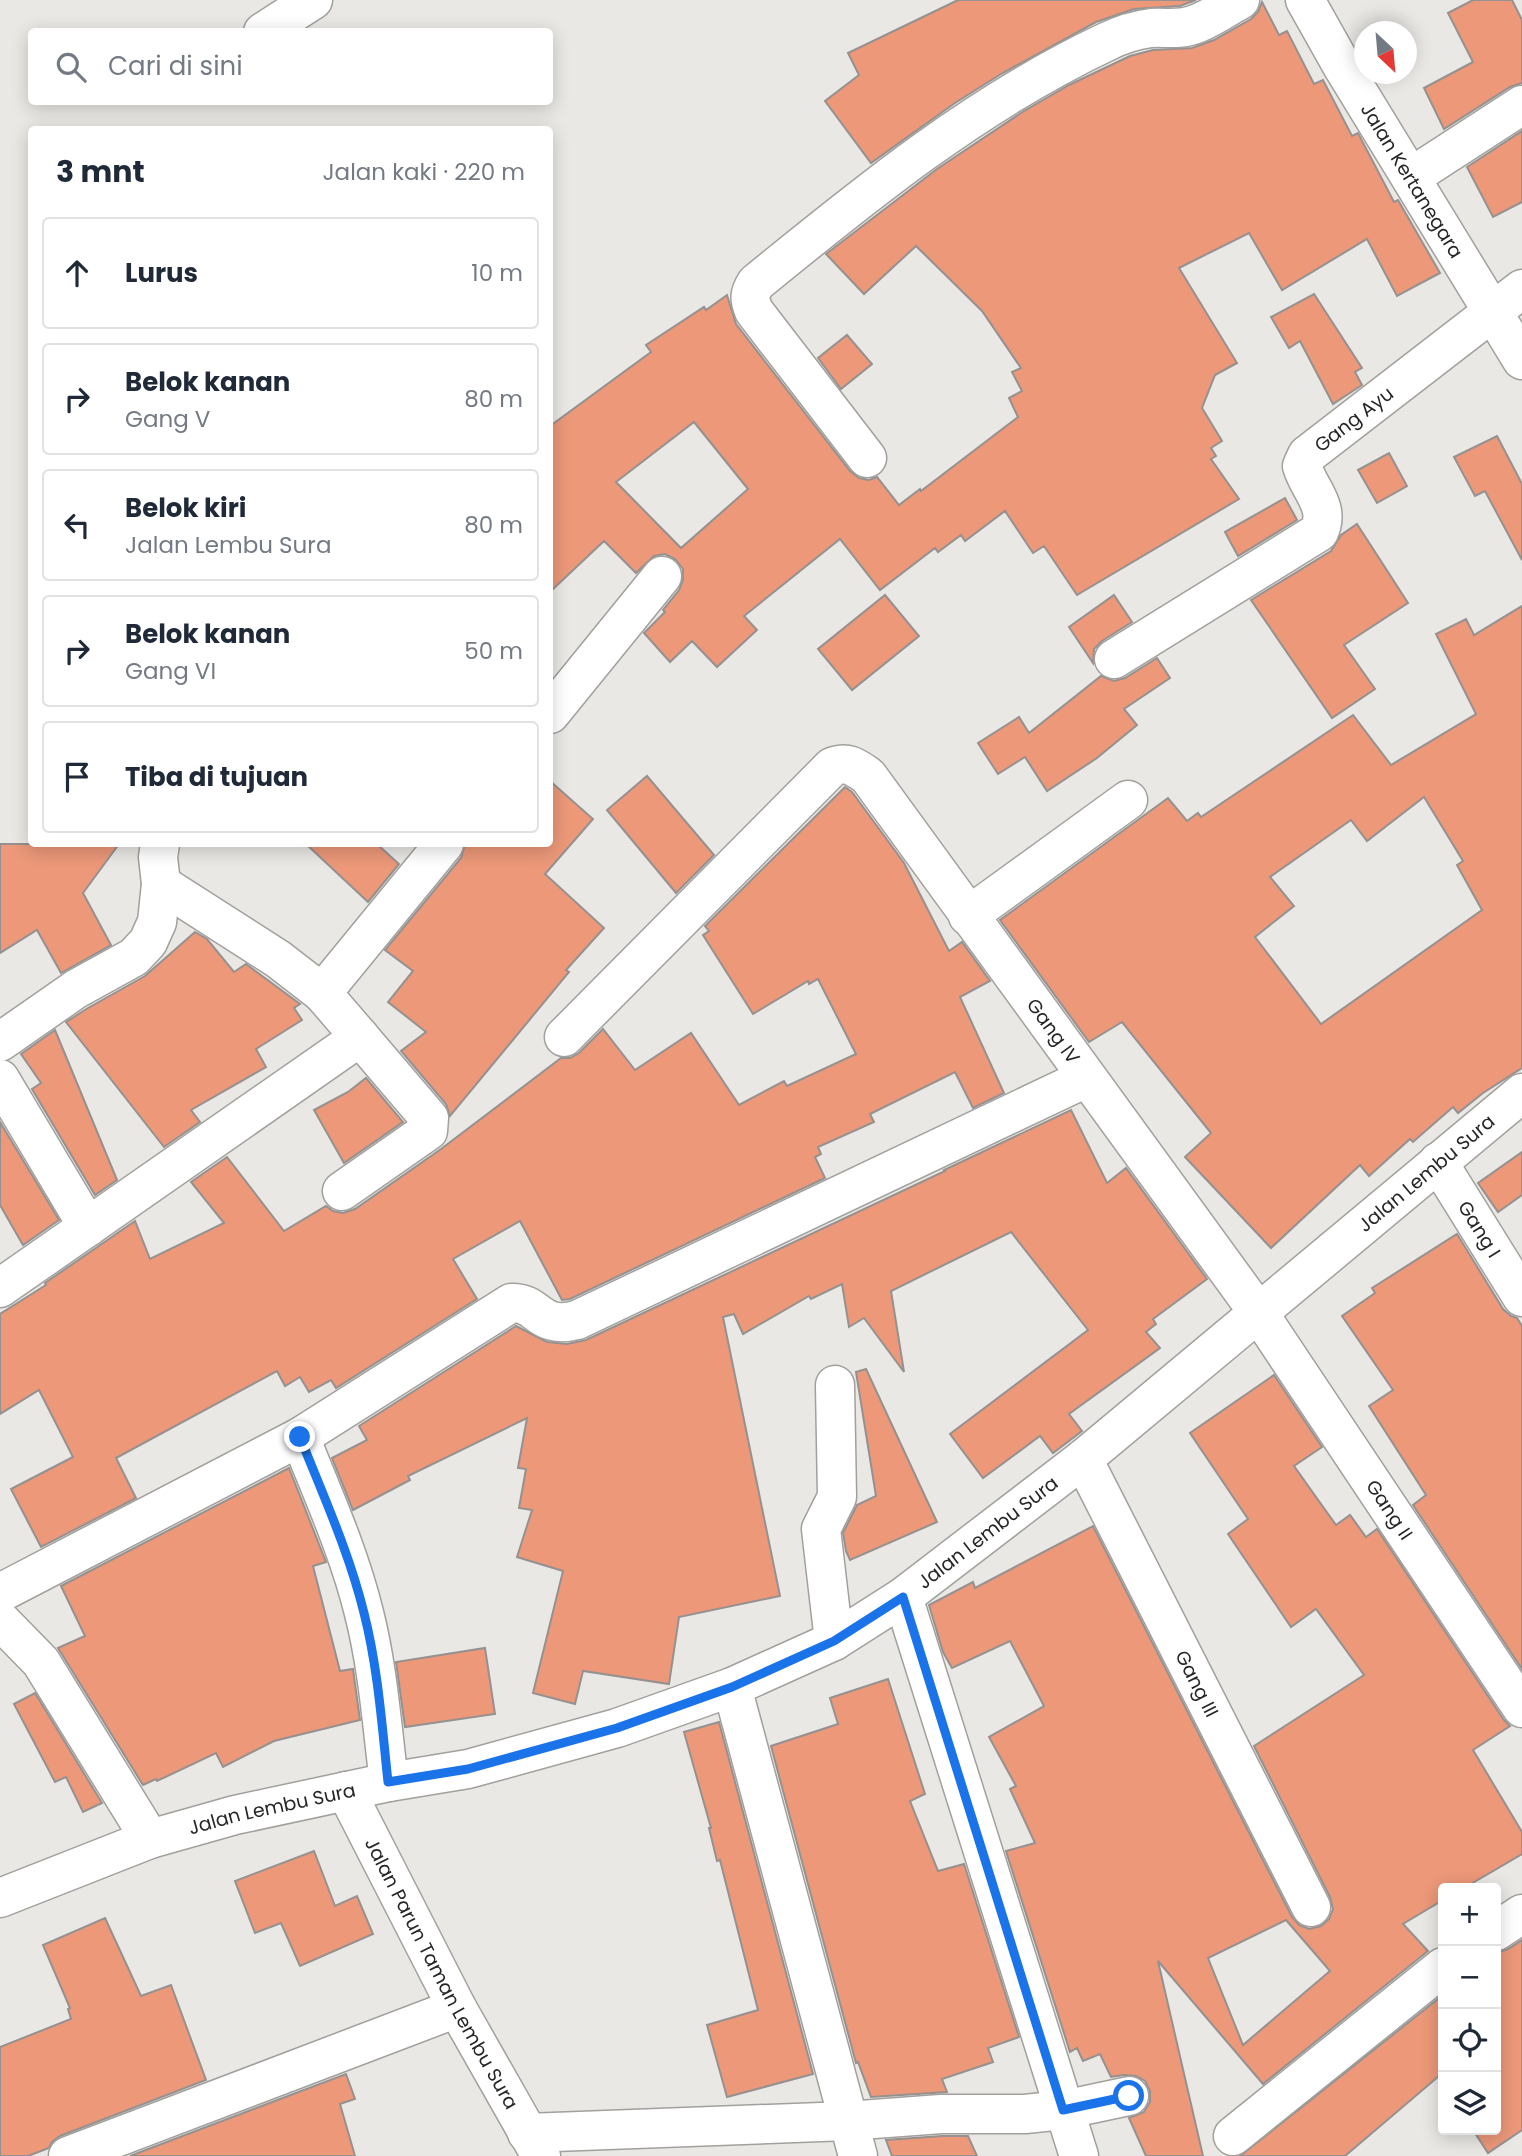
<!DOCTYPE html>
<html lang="id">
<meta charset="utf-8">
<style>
body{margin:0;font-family:Poppins,sans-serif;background:#f6f6f7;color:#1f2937}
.controls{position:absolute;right:21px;bottom:21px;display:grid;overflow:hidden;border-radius:7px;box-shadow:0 4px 18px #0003}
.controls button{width:63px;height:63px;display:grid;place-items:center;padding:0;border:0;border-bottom:2px solid #e0e1e3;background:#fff;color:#1f2937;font:35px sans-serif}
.compass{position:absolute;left:1354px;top:21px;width:63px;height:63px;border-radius:50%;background:#fff;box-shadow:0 4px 18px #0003;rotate:154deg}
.stop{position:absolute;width:21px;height:21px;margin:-16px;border:5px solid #1a73e8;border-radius:50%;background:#fff}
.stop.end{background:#1a73e8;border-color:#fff;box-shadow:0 2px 7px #0008}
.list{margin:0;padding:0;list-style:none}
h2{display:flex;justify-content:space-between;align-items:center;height:91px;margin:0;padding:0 28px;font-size:30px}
h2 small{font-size:23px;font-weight:400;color:#747a83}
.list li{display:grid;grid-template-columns:46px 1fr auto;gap:21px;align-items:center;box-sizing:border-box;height:112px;margin:0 14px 14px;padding:0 14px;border:2px solid #e0e1e3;border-radius:7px}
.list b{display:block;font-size:26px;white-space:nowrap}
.list p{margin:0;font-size:23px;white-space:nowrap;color:#747a83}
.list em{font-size:23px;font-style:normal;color:#747a83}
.icon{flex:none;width:38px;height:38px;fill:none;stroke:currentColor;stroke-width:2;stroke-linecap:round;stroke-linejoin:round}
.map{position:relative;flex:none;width:1522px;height:2156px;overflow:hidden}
.search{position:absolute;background:#fff;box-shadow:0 4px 18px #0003;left:28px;top:28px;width:525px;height:77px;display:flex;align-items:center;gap:18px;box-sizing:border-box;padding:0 24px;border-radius:7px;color:#747a83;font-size:26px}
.panel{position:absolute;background:#fff;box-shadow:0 4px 18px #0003;left:28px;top:126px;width:525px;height:721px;border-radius:7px}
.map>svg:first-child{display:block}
.building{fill:#ec9879;stroke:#959190;stroke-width:2;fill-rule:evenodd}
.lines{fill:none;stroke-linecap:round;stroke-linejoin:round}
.minor-casing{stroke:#a2a09c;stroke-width:41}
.tertiary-casing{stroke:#a2a09c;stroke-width:41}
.minor{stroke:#fff;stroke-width:38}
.tertiary{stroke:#fff;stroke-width:38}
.route{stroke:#1a73e8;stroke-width:9}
.labels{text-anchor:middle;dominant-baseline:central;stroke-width:5;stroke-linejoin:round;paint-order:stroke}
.street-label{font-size:19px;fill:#272624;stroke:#fff}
</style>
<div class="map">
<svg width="1522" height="2156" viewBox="0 0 1522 2156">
<rect width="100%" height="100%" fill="#eae8e4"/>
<!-- building -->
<g class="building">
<path d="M958,0h238l-16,6 -46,3 -38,13 -95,52 -46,29 -84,60 -46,-62 34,-26 -11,-22z"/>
<path d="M1473,0h39l10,20v63l-12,4 -66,42 -20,-41 49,-26 -25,-49z"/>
<path d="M1262,2l17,33 8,-4 27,53 9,-4 29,56 6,-3 36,69 4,-2 42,73 -43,23 -30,-57 -85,51 -33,-57 -70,35 58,95 -22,12 -13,33 20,33 -11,7 5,8 -5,3 28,40 -162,96 -33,-49 -11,7 -28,-42 -40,30 -4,-6 -23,17 -3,-4 -55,42 -40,-51 -96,77 13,14 -40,37 -25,-26 -22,21 -26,-29 21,-21 -2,-2 16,-20 4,-10v-11l-8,-10 -10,-5 -11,2 -18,17 -32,-32 -54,51v-166l101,-74 -5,-7 58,-38 2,3 21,-15 9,29 114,147 9,7 10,2 8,-3 22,28 21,-16 1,2 97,-74 -9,-19 13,-7 -10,-19 9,-4 -39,-57 -66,-65 -52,48 -38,-40 111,-85 87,-58 45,-26 61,-29 23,-6 39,-2 22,-8 37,-21 7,-7zM694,422l54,67 -67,59 -65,-66z"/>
<path d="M1522,131v71l-29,15 -26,-50z"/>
<path d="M1314,294l48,74 -7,4 7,13 -29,19 -33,-63 -11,7 -18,-31z"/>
<path d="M847,335l25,29 -31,25 -23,-31z"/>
<path d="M1497,436l25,48v76l-37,-69 -10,5 -21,-39z"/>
<path d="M1389,453l18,33 -30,17 -19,-33z"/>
<path d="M1285,498l12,22 -59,36 -13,-24z"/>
<path d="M1357,524l51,79 -64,42 31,44 -43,29 -81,-118 80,-49 10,-16z"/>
<path d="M885,595l34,41 -67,54 -34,-41z"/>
<path d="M1114,595l18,27 -30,19 -8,8 -1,14 -24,-36z"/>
<path d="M1522,606v462l-39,25 -25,20 -5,-6 -40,35 -3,-3 -41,37 -9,-11 -89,83 -86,-91 26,-24 -89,-111 -33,20 -89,-122 168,-122 19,23 11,-8 3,4 152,-102 38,50 85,-51 -40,-80 30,-15 8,16zM1424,797l39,64 -6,4 25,45 -161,114 -66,-87 39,-31 -24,-29 81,-57 16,21z"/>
<path d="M1157,658l13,20 -46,31 13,16 -40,33 -50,33 -22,-34 -27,17 -20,-31 41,-26 10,16 72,-57 13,5 11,-3z"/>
<path d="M647,776l67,79 -38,38 -69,-83z"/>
<path d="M550,781l43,38 -48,55 59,54 -38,42 3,2 -119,144 -4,-12 -45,-53 25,-19 -38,-30 25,-31 -28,-21 76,-92 4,-14h85z"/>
<path d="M845,787l7,5 52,71 45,88 13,-9 28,39 -30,16 44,96 -31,15 -18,-36 -85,42 4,8 -56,25 3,7 -6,3 10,21 -255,121 -8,1 -42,-79 -67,38 24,40 -141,89 -5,-8 -22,12 -9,-15 -15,9 -8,-15 -161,87 20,40 -95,49 -30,-58 62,-32 -34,-67 -39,24v-100l46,-29 -1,-2 90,-62 15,38 74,-36 -33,-41 36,-25 57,74 42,-25 7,5 10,2 12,-4 86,-60 120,-91h9l9,-5 24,-24 32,41 56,-37 48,72 45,-24 3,5 69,-32 -38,-75 -9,5 -1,-3 -55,33 -50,-79 6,-4 -4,-5z"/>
<path d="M0,844h119l-36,49 28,52 -50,28 -24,-43 -37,23z"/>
<path d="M306,844h71l22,20 -31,38z"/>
<path d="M195,932l12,7 27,33 12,-8 54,40 -6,4 8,12 -46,29 10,18 -75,43 9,12 -36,25 -98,-125 22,-14 57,-32z"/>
<path d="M55,1030l62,150 -22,15 -63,-106 9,-6 -20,-29z"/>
<path d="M366,1078l37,44 -59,41 -30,-53 34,-18z"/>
<path d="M1071,1110l36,73 19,-15 81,111 -54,40 3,5 -10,8 14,16 -91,66 13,17 -29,22 -13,-17 -57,42 -33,-44 138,-104 -77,-98 -120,59 13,81 -40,-54 -15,9 -7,-43 -31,15 -2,-3 -66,38 -9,-20 -11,3 57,279 -101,21 -10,67 -86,-13 -8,33 -42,-11 30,-122 -46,-14 15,-47 -13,-2 7,-39 -8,-1 9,-50 -119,58 2,4 -57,30 -21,-52 35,-18 -8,-14 157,-100 31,16 20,2 19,-4 359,-169 -1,-1z"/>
<path d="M0,1122l59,98 -36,25 -23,-40z"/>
<path d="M1522,1152v43l-24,17 -20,-29z"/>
<path d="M1457,1234l46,75 8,7 6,2 5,8v343l-109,-164 13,-10 -57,-89 24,-16 -51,-74 33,-23 -3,-5z"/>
<path d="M866,1369l71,153 -87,38 -4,-9 -3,-18 14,-28 19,-9 -20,-124z"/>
<path d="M1274,1375l48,72 -28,19 42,59 14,-10 16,22 11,-8 127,191 6,6 -37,24 49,82v22l-58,34h-21v12l-40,24 25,27 -165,133 -105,-123 45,195h-57l-17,-38 15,-6 6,-10v-11l-5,-10 -9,-5 -12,-1 -13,2 -11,-23 -17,7 -6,-13 -7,4 -64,-201 29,-8 -25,-54 6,-3 -27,-49 55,-31 -34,-65 -58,27 -9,-16 -14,-47 44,-23 2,6 118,-62 199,391 7,8 10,4 12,-3 8,-7 4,-10 -3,-12 -76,-151 110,-71 -48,-66 -25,18 -63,-93 20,-15 -58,-86zM1286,1920l44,51 -87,74 -35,-87z"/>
<path d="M289,1468l37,94 -13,4 27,105 13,-2 7,51 -86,21 -51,26 -7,-14 -59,28 -1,-2 -13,6 -85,-137 27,-12 -24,-50z"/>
<path d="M485,1648l10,66 -90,13 -9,-65z"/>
<path d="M888,1679l37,115 -15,7 28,70 26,-7 55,173 -31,11 5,14 -51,17 5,13 -76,5 -13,-35 -2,1 -85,-317 67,-22 -8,-26z"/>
<path d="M35,1693l67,110 -19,9 -17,-35 -11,5 -41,-78z"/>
<path d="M719,1722l94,352 -86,23 -20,-72 51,-15 -38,-150 -3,1 -8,-33h2l-27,-96z"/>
<path d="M314,1851l21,55 22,-10 16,38 -73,32 -19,-43 -26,10 -20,-52z"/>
<path d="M105,1918l36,78 30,-11 35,95 -146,56 -8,6 -3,6 -21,8h-28v-109l71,-28 -3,-10 2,-1 -27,-63z"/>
<path d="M1522,1940v190l-34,23 -15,-23h23v-177l12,-4z"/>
<path d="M1443,1995v88l-4,-7 -94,80h-105z"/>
<path d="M346,2074l9,25 -15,5 15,52h-225z"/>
<path d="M942,2136h26l9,20h-85l-6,-16z"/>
</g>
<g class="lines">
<defs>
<g id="minor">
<path d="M263,32l50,-32"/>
<path d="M1411,177l111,-72"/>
<path d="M867,458l-113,-147c-5,-12 -5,-17 2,-28 110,-90 221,-180 350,-241 14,-7 29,-12 45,-14 14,-1 28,2 42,-3 16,-5 32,-17 47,-25"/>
<path id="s1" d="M1114,659l205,-127c12,-26 -10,-42 -17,-66l5,-11 215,-166"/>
<path d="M550,714l112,-138"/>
<path d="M161,884l117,75 44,34"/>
<path d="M968,916l160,-116"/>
<path id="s2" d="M564,1037l268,-270c16,-6 23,0 36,9l390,536 264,396"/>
<path d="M0,1042l76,-53 58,-32 14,-15 9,-20 4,-38 -3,-27 2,-13"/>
<path d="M0,1079l88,148"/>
<path id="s3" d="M1438,1162l84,135"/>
<path d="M342,1191l86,-60 1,-13 -69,-81"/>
<path d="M0,1288l360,-251 -38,-44 122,-149"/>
<path d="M300,1437c23,58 49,115 64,176 14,55 18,113 25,169"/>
<path id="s4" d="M1083,1459l228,448"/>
<path d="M0,1593l300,-156 211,-134c29,-1 26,27 66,17l509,-242"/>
<path d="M903,1597l176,559"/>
<path d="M0,1620l41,42 109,177"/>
<path d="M834,1641l-13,-112 16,-32 -2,-112"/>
<path d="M732,1687l126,469"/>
<path id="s5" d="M346,1791l111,217 84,148"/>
<path d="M1496,1931l26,-17"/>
<path d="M527,2133l320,-12 94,-7h84l38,-4 66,-14"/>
<path d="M1233,2136l210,-169"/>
<path d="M68,2156l389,-148"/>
</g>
<g id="tertiary">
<path id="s6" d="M1305,0l36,64 181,296"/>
<path id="s7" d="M0,1898l150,-59 85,-24 154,-33 79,-13 149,-41 115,-41 102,-46 69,-44 180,-138 439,-366"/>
</g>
</defs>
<!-- minor casing -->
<use href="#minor" class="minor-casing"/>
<!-- tertiary casing -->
<use href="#tertiary" class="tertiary-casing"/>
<!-- minor -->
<use href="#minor" class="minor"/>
<!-- tertiary -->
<use href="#tertiary" class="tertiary"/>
</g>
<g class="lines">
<!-- route -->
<path class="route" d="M300,1437c23,58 49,115 64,176 14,55 18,113 24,169l80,-13 149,-41 115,-41 102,-46 69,-44 160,513 66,-14"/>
</g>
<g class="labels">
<!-- street labels -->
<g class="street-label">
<text stroke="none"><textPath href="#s6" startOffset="210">Jalan Kertanegara</textPath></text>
<text stroke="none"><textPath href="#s1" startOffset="383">Gang Ayu</textPath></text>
<text stroke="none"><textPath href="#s2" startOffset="735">Gang IV</textPath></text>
<text stroke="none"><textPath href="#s7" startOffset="1631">Jalan Lembu Sura</textPath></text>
<text stroke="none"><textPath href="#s3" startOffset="79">Gang I</textPath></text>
<text stroke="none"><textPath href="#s2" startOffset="1320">Gang II</textPath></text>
<text stroke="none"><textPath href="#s7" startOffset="1064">Jalan Lembu Sura</textPath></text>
<text stroke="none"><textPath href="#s4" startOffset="252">Gang III</textPath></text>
<text stroke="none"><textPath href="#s7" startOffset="287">Jalan Lembu Sura</textPath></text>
<text stroke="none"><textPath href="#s5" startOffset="206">Jalan Parun Taman Lembu Sura</textPath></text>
</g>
</g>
</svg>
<div class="controls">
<button>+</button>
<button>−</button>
<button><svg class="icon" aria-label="locate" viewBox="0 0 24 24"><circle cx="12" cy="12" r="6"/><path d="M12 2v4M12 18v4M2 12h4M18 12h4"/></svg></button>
<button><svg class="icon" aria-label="layers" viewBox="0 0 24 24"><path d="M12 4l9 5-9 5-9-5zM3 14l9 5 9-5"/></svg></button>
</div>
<svg class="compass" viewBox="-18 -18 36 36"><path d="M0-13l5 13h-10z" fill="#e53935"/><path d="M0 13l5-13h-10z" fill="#747a83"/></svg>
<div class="stop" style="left:1129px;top:2096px"></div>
<div class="stop end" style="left:300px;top:1437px"></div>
<div class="search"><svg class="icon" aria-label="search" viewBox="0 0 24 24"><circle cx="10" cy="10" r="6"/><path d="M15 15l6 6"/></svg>Cari di sini</div>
<section class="panel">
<h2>3 mnt<small>Jalan kaki · 220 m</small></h2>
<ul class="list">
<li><svg class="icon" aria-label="ahead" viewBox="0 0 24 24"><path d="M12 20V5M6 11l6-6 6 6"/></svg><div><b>Lurus</b></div><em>10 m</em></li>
<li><svg class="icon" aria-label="right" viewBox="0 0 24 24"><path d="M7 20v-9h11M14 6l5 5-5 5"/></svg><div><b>Belok kanan</b><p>Gang V</p></div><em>80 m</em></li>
<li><svg class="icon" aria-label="left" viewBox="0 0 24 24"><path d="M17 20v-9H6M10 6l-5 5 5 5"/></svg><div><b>Belok kiri</b><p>Jalan Lembu Sura</p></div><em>80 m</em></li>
<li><svg class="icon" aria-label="right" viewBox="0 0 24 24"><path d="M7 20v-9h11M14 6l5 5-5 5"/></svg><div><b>Belok kanan</b><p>Gang VI</p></div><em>50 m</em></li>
<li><svg class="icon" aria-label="arrive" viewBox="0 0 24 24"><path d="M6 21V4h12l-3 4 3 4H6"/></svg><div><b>Tiba di tujuan</b></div></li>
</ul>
</section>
</div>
